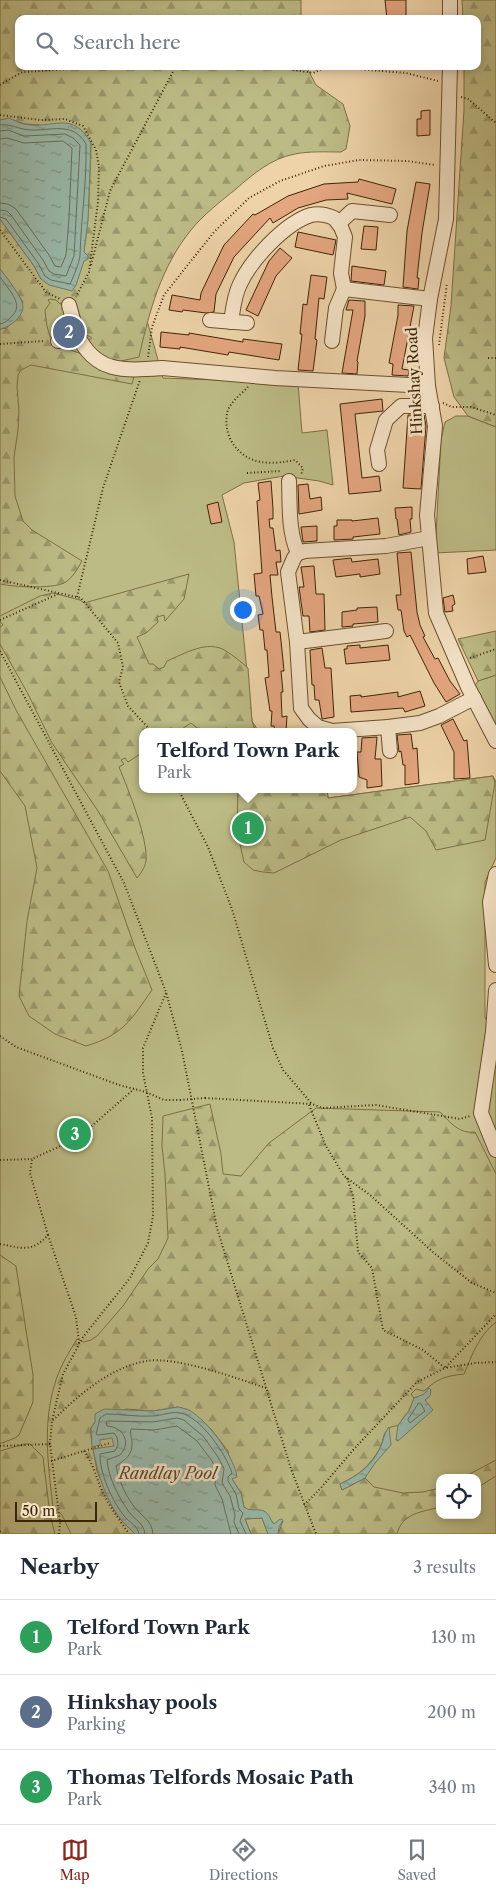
<!DOCTYPE html>
<style>
body{margin:0;font-family:"Libre Caslon Text",serif;background:#f6f6f7;color:#1f2937}
.controls{position:absolute;right:15px;bottom:15px;display:grid;overflow:hidden;border-radius:10px;box-shadow:0 2px 8px #0003}
.controls button{width:45px;height:45px;display:grid;place-items:center;padding:0;border:0;border-bottom:1px solid #e0e1e3;background:#fff;color:#1f2937;font:25px sans-serif}
.scale{position:absolute;left:15px;bottom:12px;width:82px;box-sizing:border-box;padding-left:5px;border:2px solid #3e2403;border-top:0;font-size:14px;line-height:18px;white-space:nowrap;color:#3e2403;-webkit-text-stroke:4px #f4e2c6;paint-order:stroke}
.you{position:absolute;left:242px;top:609px;width:18px;height:18px;margin:-12px;border:4px solid #fff;border-radius:50%;background:#1a73e8;box-shadow:0 0 0 8px #1a73e833}
.badge{display:grid;place-items:center;width:32px;height:32px;border-radius:50%;background:#8f2418;color:#fff;font-size:16px;font-weight:700}
.pin{position:absolute;translate:-50% -50%;border:2px solid #fff;box-shadow:0 1px 5px #0006}
.popup{position:absolute;left:139px;top:728px;width:218px;height:65px;box-sizing:border-box;display:grid;place-content:center;border-radius:10px;background:#fff;filter:drop-shadow(0 1px 4px #0005);font-size:16px;white-space:nowrap;color:#747a83}
.popup b{font-size:19px;color:#1f2937}
.popup::after{content:'';position:absolute;left:50%;top:100%;margin-left:-10px;border:10px solid transparent;border-top-color:#fff}
.list{margin:0;padding:0;list-style:none}
h2{display:flex;justify-content:space-between;align-items:center;height:65px;margin:0;padding:0 20px;font-size:21px}
h2 small{font-size:16px;font-weight:400;color:#747a83}
.list li{display:grid;grid-template-columns:32px 1fr auto;gap:15px;align-items:center;box-sizing:border-box;height:75px;padding:0 20px;border-top:1px solid #e0e1e3}
.list b{display:block;font-size:19px;white-space:nowrap}
.list p{margin:0;font-size:16px;white-space:nowrap;color:#747a83}
.list em{font-size:16px;font-style:normal;color:#747a83}
.icon{flex:none;width:28px;height:28px;fill:none;stroke:currentColor;stroke-width:2;stroke-linecap:round;stroke-linejoin:round}
.map{position:relative;flex:none;width:496px;height:1534px;overflow:hidden}
.search{position:absolute;background:#fff;box-shadow:0 2px 8px #0003;left:15px;right:15px;top:15px;height:55px;display:flex;align-items:center;gap:12px;box-sizing:border-box;padding:0 18px;border-radius:10px;color:#747a83;font-size:19px}
.sheet{height:290px;background:#fff}
nav{display:flex;justify-content:space-around;align-items:center;box-sizing:border-box;height:70px;border-top:1px solid #e0e1e3;background:#fff;font-size:14px;color:#747a83}
nav a{display:grid;justify-items:center;gap:2px}
nav .on{color:#8f2418}
.map>svg:first-child{display:block}
.green{fill:#bcbb85;stroke:#7d7044;fill-rule:evenodd}
.forest{fill:url(#forest-firs);stroke:#7d7044;fill-rule:evenodd}
.water{fill:url(#water-ripples);stroke:#757d67}
.lines{fill:none;stroke-linecap:round;stroke-linejoin:round}
.shore{stroke:#6c6e56;stroke-width:1}
.building{fill:#e4a680;stroke:#3e2403}
.minor-casing{stroke:#6a502c;stroke-width:16}
.path{stroke:#3e2403;stroke-width:2;stroke-dasharray:1 2.5;stroke-linecap:butt}
.minor{stroke:#f4e2c6;stroke-width:14}
.path-bridge{stroke:#3e2403;stroke-width:2;stroke-dasharray:1 2.5;stroke-linecap:butt}
.labels{text-anchor:middle;dominant-baseline:central;stroke-width:5;stroke-linejoin:round;paint-order:stroke}
.street-label{font-size:15px;fill:#3e2403;stroke:#f4e2c6}
.water-label{font-size:16px;font-style:italic;fill:#55492c;stroke:#f4e2c6}
</style>
<div class="map">
<svg width="496" height="1534" viewBox="0 0 496 1534">
<defs>
<pattern id="forest-firs" width="22" height="20" patternUnits="userSpaceOnUse" patternTransform="scale(1.25)"><rect width="22" height="20" fill="#bcbb85"/><path d="M5 1l3.5 6h-7zM16 11l3.5 6h-7z" fill="#9a986b"/></pattern>
<pattern id="water-ripples" width="26" height="14" patternUnits="userSpaceOnUse" patternTransform="scale(1.25)"><rect width="26" height="14" fill="#99b8a9"/><path d="M2 4q2-2 4 0t4 0M15 11q2-2 4 0t4 0" fill="none" stroke="#7e9587"/></pattern>
</defs>
<rect width="100%" height="100%" fill="#eed3a8"/>
<filter id="stains"><feTurbulence type="fractalNoise" baseFrequency=".004" numOctaves="4"/><feColorMatrix values="0 0 0 0 .2 0 0 0 0 .09 0 0 0 0 .02 0 0 0 .5 -.17"/></filter>
<radialGradient id="worn" r=".72"><stop offset=".6" stop-color="#630" stop-opacity="0"/><stop offset="1" stop-color="#630" stop-opacity=".3"/></radialGradient>
<!-- green -->
<g class="green">
<path d="M76,66l87,312 135,5 4,50 25,-3 6,55 -14,-4 -35,-5 -40,7 -22,12 12,47 18,179 7,11h-116v57h184l1,9 165,-22 3,6v76l-11,24v135l11,23v494h-496v-1370zM440,1478h37v37h-37z"/>
<path d="M456,416h12l28,11v123l-61,3 6,-113 4,-18z"/>
<path d="M496,675v52l-22,-40 4,-6z"/>
</g>
<!-- forest -->
<g class="forest">
<path d="M0,0h301v19h-282v47h287l10,19 27,19 7,22 -4,23 -5,3c-15,0 -32,-1 -46,2 -23,4 -42,20 -59,35 -15,12 -33,26 -45,41 -30,37 -42,82 -52,127l-18,4 -1,3 16,4 -4,16 -101,-19 -10,5 -3,5 -1,12 2,24 -1,19 -4,27 1,39 8,25 9,9 50,31c-4,7 -10,18 -18,22 -13,6 -50,4 -64,1v-255l7,-1 16,-26 -23,-33v-50l34,47 7,13 35,6c14,-45 13,-94 15,-142l-51,-18 -15,-1 -16,-5 -9,1zM50,299l6,1 4,4h5l18,29 9,5 -8,6 -2,10c-30,-10 -34,-11 -37,-44l5,-7 -2,-3z"/>
<path d="M462,0h34v427l-28,-11 -14,-19 -10,-39 7,-52 13,-196v-44h13v-47h-14z"/>
<path d="M189,574l-5,25 -19,22 -1,-6 -7,2 1,5 -12,11 -9,4 12,27h4l6,5 5,-2 3,-6c17,-7 41,-22 59,-10 8,5 15,11 22,17l4,53 2,6 5,5h-57l-11,-9 -14,9h-34v20l-15,10 -3,-4 -4,2 3,4 -5,3c9,22 29,71 27,94 -1,6 -5,12 -9,17l-39,-67 -46,-68 -24,-49 -28,-50v-17l3,-2 -3,-4v-5l40,-20 13,-3 27,7 4,3z"/>
<path d="M496,631v44l-18,6 -20,-42z"/>
<path d="M0,677l16,33 92,161 27,77 17,42c-21,30 -29,45 -66,56l-31,-12 -26,-18 -10,-20 8,-75 10,-53 -12,-62 -25,-35z"/>
<path d="M493,776l2,7 -10,57 -49,10 -10,-19 -16,-14 -69,23 -67,33 -11,-1 -10,-2 -9,-8 -7,-31 1,-42h89l1,9z"/>
<path d="M210,1104l11,50 2,20 18,2 28,-33 47,-35 124,4c11,11 19,22 35,20l21,42v148c-17,13 -24,33 -32,52 -18,2 -26,4 -40,17l-8,-2 -5,5 3,4c-3,9 -9,22 -16,27 -4,2 -8,1 -11,5 -4,4 -4,12 -7,18 -11,19 -21,27 -40,36l2,6 23,-12 9,9 29,6 20,-1 17,-4v19c-18,5 -38,6 -43,27h-119l5,-13 -9,3 -11,-13 -15,-1 -4,-3 -3,-14 -9,-14 -4,-28 -17,-22 -12,-11 -10,-8 -11,-3 -25,4 -27,-2 -31,13 -4,6v9l6,34 15,35 10,15 13,13h-64l-9,-19 -9,-8c-5,-43 -11,-85 3,-127 5,-15 13,-28 21,-41l7,3 7,-2 6,-4 26,-30 25,-37 10,-10 10,-21 -3,-64 -3,-28 1,-30z"/>
<path d="M0,1255l16,11 17,109v27l-14,33 -4,3 -13,5h-2z"/>
<path d="M24,1444h6l13,13 7,58 5,19h-55v-83z"/>
<path d="M496,1460v16l-19,12v-10h-15z"/>
<path d="M262,1518l6,16h-17l-6,-15z"/>
</g>
<!-- water -->
<g class="water">
<path d="M9,118c5,2 10,5 15,6 28,6 48,-15 67,19l-3,77 -4,32 4,4v3l-4,2 -8,24 -4,6 -23,-6 -8,-6 -7,-13 -34,-47v-99z"/>
<path d="M0,269c5,6 20,26 22,33 5,12 -11,25 -22,27z"/>
<path d="M429,1388l2,2 -1,6 -5,4 8,10 -35,31 -2,-1 2,-15 11,-14 5,-13 10,-4z"/>
<path d="M178,1407c4,1 8,2 11,3 19,11 45,46 48,67l-5,2 9,14 3,14c6,5 13,1 20,4 6,3 6,9 10,13l6,-5 3,1 -4,7 -1,7h-10l-6,-16 -17,1 6,15h-116c-4,-5 -10,-9 -14,-14 -16,-21 -23,-46 -28,-71l21,-3 -2,-8 -12,2v5l-8,2 -1,-19 4,-6v-8l9,-5 49,2z"/>
<path d="M389,1427l2,18 -16,18 -10,15 -23,12 -2,-6c19,-9 32,-18 41,-38 3,-7 3,-13 8,-19z"/>
</g>
<g class="lines">
<!-- shore -->
<g class="shore">
<path d="M0,125c11,-1 14,2 23,4 23,5 48,-11 63,15 1,37 -5,75 -6,111 0,6 -7,23 -10,29l-19,-4 -6,-4 -7,-13 -32,-44 -6,-2"/>
<path d="M0,131l8,-1 16,6 41,-2 8,4 7,7 -6,111 -8,20 -12,-2 -5,-3 -6,-11 -32,-45 -4,-4 -7,-1"/>
<path d="M0,139l7,-1 17,5 39,-2 9,7 -3,71 -3,36 -5,12 -6,-1 -6,-11 -33,-46 -8,-5 -8,-1"/>
<path d="M0,277c7,11 24,26 13,38 -4,4 -7,8 -13,9"/>
<path d="M419,1403l2,1 4,7 -15,12 -2,-3z"/>
<path d="M139,1534c-1,-8 -10,-12 -15,-18 -12,-16 -24,-41 -24,-62l15,-3 3,-6 -1,-8 -3,-4 -16,2 -2,-1 4,-16 6,-4c15,0 31,3 46,2 9,0 19,-5 28,-3 20,3 46,41 52,60l-4,4v4l8,13 3,15 4,4 -3,8 6,13"/>
<path d="M145,1534c-1,-11 -10,-14 -16,-22 -10,-14 -21,-35 -22,-52l13,-5c12,-13 3,-28 -13,-29l-1,-4 2,-1 45,1 24,-4 7,2 8,7 11,9 15,21 6,12 -2,14 8,13 5,19 -1,7 5,12"/>
<path d="M153,1534c-1,-13 -9,-16 -17,-25 -10,-12 -17,-28 -20,-43 10,-7 17,-11 16,-25 -1,-5 -2,-8 -1,-12l23,1 23,-4 20,15 15,20 4,9 -1,15 7,14 9,35"/>
</g>
</g>
<!-- building -->
<g class="building">
<path d="M385,0h21v19h-19z"/>
<path d="M430,110v25l-13,1v-17h4v-8z"/>
<path d="M359,179l37,10 -4,15 -45,-11 1,6 -22,1 -28,8 -25,15 -3,-5 -36,39 -18,37 -2,18 -8,1 -23,-3 -1,2 -13,-2 3,-15 28,5 1,-7 23,-48 29,-31 2,1 33,-19 36,-12 34,-2z"/>
<path d="M416,182l14,2 -8,49 -5,45h2l-1,11 -15,-2 4,-56z"/>
<path d="M364,226l14,1 -2,23 -15,-1z"/>
<path d="M298,232l38,8 -3,15 -38,-8z"/>
<path d="M280,248l12,10 -16,18 -18,40 -12,-6 23,-49z"/>
<path d="M352,266l34,5 -2,14 -33,-4z"/>
<path d="M311,275l16,2 -3,22 -5,-1 -4,41 2,1 -4,31 -15,-1 4,-36h-2l3,-30 4,1z"/>
<path d="M349,300l16,1v15l-8,45 1,1 -1,12 -15,-1 11,-63h-7z"/>
<path d="M398,305l16,1 -12,63 7,1 -1,6 -16,-1 1,-11 -4,-1 9,-48z"/>
<path d="M161,332l28,3v-2l54,9v-3l39,5 -3,16 -50,-8 -1,3 -48,-8v2l-20,-2z"/>
<path d="M382,399l1,12 -28,3 7,64 17,-2 2,15 -32,3 -9,-90z"/>
<path d="M408,415h16l2,11 -5,63 -18,-1z"/>
<path d="M271,481l2,28v10h-4l1,9h3l3,23 4,-1 1,12h-5l2,13h-8l2,22 4,35h4l3,28 1,11h-3l2,21h-2l1,25 5,-1 -1,16h-11l-1,-6h-3l1,-15h-2l-5,-33 4,-1 -2,-27h-2l-2,-20h-3l-2,-15 5,-1 -4,-18h-3l-2,-22 8,-1 -5,-72 3,-1 -2,-17z"/>
<path d="M308,484l2,15 11,-2 1,13 -23,4 -1,-29z"/>
<path d="M218,502l4,20 -11,2 -4,-19z"/>
<path d="M412,507v12h-2l1,13 -12,3 -2,-16h-1l-1,-11z"/>
<path d="M378,518l2,16 -27,3v2l-19,1v-14h3v-6h15v1z"/>
<path d="M317,526v15l-14,1 -2,-15z"/>
<path d="M411,552l6,60 3,13 5,11 -2,1 12,22 3,-1 12,23 10,13 -14,8 -12,-19 -24,-48 -3,2 -3,-6 -3,-21h-3l-2,-15h5l-4,-42z"/>
<path d="M483,556l3,16 -18,2 -1,-15z"/>
<path d="M351,558l1,4 26,-3 2,15 -20,3v-3l-24,3 -3,-17z"/>
<path d="M314,566l2,28h8l1,36 -15,2 -1,-16h-6l-4,-29h5l-3,-20z"/>
<path d="M453,595l2,9 -3,2 1,5 -8,1 -2,-14z"/>
<path d="M377,607l1,15 -25,2v2l-11,1v-15l15,-2v-2z"/>
<path d="M360,645v3l28,-3 2,15 -44,4 -2,-15h3v-3z"/>
<path d="M322,648l3,20h6l3,49 -12,2 -3,-19h-4l-1,-15h-2l-2,-35z"/>
<path d="M420,691l5,15 -20,6 -2,-4 -52,4 -1,-16 11,-1v2l37,-5v5z"/>
<path d="M453,719l11,22 3,-1 3,38 -16,1v-27l-13,-27z"/>
<path d="M411,734l2,15 4,-1 2,35 -14,2v-20h-2l-2,-14 -2,1 -2,-17z"/>
<path d="M377,737l-2,22h6l1,27 -15,2v-8l-8,-3 -2,-25h4l1,-14z"/>
</g>
<g class="lines">
<defs>
<g id="minor">
<path d="M450,19v-19"/>
<path d="M450,66l-4,153 -16,80 -5,39 3,48 7,40 -8,89 9,98 32,74 28,54"/>
<path d="M339,223l13,-12 38,4"/>
<path d="M69,305l8,29"/>
<path d="M210,320l37,3"/>
<path d="M231,322c2,-13 3,-26 9,-38 11,-24 45,-61 71,-69 8,-2 16,0 23,3l7,9 4,10 -4,36 3,16 86,10"/>
<path d="M58,341l19,-7c18,39 46,37 85,34l113,10 153,8"/>
<path d="M332,341l4,-33 8,-19"/>
<path d="M379,464l-2,-14 9,-30 15,-14h31"/>
<path d="M289,481c1,24 -1,50 9,72"/>
<path d="M429,538l-43,8 -81,5 -7,2 -4,5 -6,14 9,70 4,66 8,11 9,8 14,4 56,-4 32,-4 19,-7 35,-18"/>
<path d="M297,642l89,-11"/>
<path d="M388,727l2,24"/>
<path d="M496,874l-6,28 6,63"/>
<path d="M496,990l-3,42 -12,81 15,37"/>
</g>
</defs>
<!-- minor casing -->
<use href="#minor" class="minor-casing"/>
<!-- path -->
<g class="path">
<path d="M289,66v3l24,4 13,-6h8l72,6 32,8"/>
<path d="M0,85l22,-13 96,-6"/>
<path d="M461,97l7,2 28,24"/>
<path d="M0,115l41,5 24,-1 18,7 13,24 3,17 -1,35 -9,70 -13,25"/>
<path d="M0,230l46,62 14,7"/>
<path d="M91,265l19,-74 66,-125"/>
<path d="M0,344l45,-3"/>
<path d="M439,345l8,-62"/>
<path d="M148,357l4,-30 12,-32 50,-63 35,-34 31,-17 44,-15 35,-6 48,1 28,4"/>
<path d="M488,358h8"/>
<path d="M248,387c-7,7 -20,17 -21,27 -4,23 11,44 34,48 11,2 24,0 34,-2l8,8 -2,8"/>
<path d="M443,403l9,4h19l25,8"/>
<path d="M247,473l34,-2"/>
<path d="M0,580l81,18 37,45 5,24 -4,15 9,24 24,26"/>
<path d="M77,597l26,-109 37,-108"/>
<path d="M0,620l58,-26"/>
<path d="M0,651l124,232 42,109 16,59 35,177 74,241 25,65"/>
<path d="M470,658l26,-9"/>
<path d="M178,789l30,58 24,62 41,139 10,22 29,34"/>
<path d="M0,1036l16,11 103,38 27,7 18,8h16"/>
<path d="M205,1098l107,6 10,4 54,-3 84,14 10,-3"/>
<path d="M309,1105l17,41 18,30 26,19 64,58 38,30 24,10"/>
<path d="M0,1160l32,-1"/>
<path d="M347,1178l6,18 5,56 14,16 11,62 40,20 22,18 30,-5 21,-1"/>
<path d="M48,1235l28,82 3,26"/>
<path d="M0,1244c22,4 32,9 48,-9l-18,-62 2,-14 46,-21 56,-49"/>
<path d="M53,1420c26,-25 56,-52 93,-59 30,-5 90,17 120,27"/>
<path d="M0,1446l50,-2"/>
<path d="M84,1451c10,13 13,31 21,46 7,13 16,25 24,37"/>
<path d="M51,1461l59,-18"/>
<path d="M304,1505l16,-16 34,-40 63,-67 28,-14 51,-54"/>
<path d="M0,1531l2,3"/>
<path d="M59,1534l1,-11 -10,-79 2,-23 11,-47 20,-37 47,-59 18,-35 5,-27 -1,-98 -9,-45v-25l23,-55"/>
</g>
<!-- minor -->
<use href="#minor" class="minor"/>
<!-- path-bridge -->
<path class="path-bridge" d="M180,1100l25,-2"/>
</g>
<g class="labels">
<!-- street labels -->
<g class="street-label">
<text transform="translate(414 381) rotate(-93)">Hinkshay Road</text>
</g>
<!-- water labels -->
<g class="water-label">
<text x="168" y="1473">Randlay Pool</text>
</g>
</g>
<rect width="100%" height="100%" filter="url(#stains)"/>
<rect width="100%" height="100%" fill="url(#worn)"/>
</svg>
<div class="controls">
<button><svg class="icon" aria-label="locate" viewBox="0 0 24 24"><circle cx="12" cy="12" r="6"/><path d="M12 2v4M12 18v4M2 12h4M18 12h4"/></svg></button>
</div>
<div class="scale">50 m</div>
<div class="you"></div>
<div class="pin badge" style="left:248px;top:828px;background:#2e9e5b">1</div>
<div class="popup"><b>Telford Town Park</b>Park</div>
<div class="pin badge" style="left:69px;top:332px;background:#5c6f8a">2</div>
<div class="pin badge" style="left:75px;top:1134px;background:#2e9e5b">3</div>
<div class="search"><svg class="icon" aria-label="search" viewBox="0 0 24 24"><circle cx="10" cy="10" r="6"/><path d="M15 15l6 6"/></svg>Search here</div>
</div>
<section class="sheet">
<h2>Nearby<small>3 results</small></h2>
<ul class="list">
<li><span class="badge" style="background:#2e9e5b">1</span><div><b>Telford Town Park</b><p>Park</p></div><em>130 m</em></li>
<li><span class="badge" style="background:#5c6f8a">2</span><div><b>Hinkshay pools</b><p>Parking</p></div><em>200 m</em></li>
<li><span class="badge" style="background:#2e9e5b">3</span><div><b>Thomas Telfords Mosaic Path</b><p>Park</p></div><em>340 m</em></li>
</ul>
</section>
<nav>
<a class="on"><svg class="icon" aria-label="map" viewBox="0 0 24 24"><path d="M3 6l6-2 6 2 6-2v14l-6 2-6-2-6 2zM9 4v14M15 6v14"/></svg>Map</a>
<a><svg class="icon" aria-label="directions" viewBox="0 0 24 24"><path d="M12 3l9 9-9 9-9-9zM9 14v-3h6M13 9l2 2-2 2"/></svg>Directions</a>
<a><svg class="icon" aria-label="saved" viewBox="0 0 24 24"><path d="M7 4h10v16l-5-4-5 4z"/></svg>Saved</a>
</nav>
